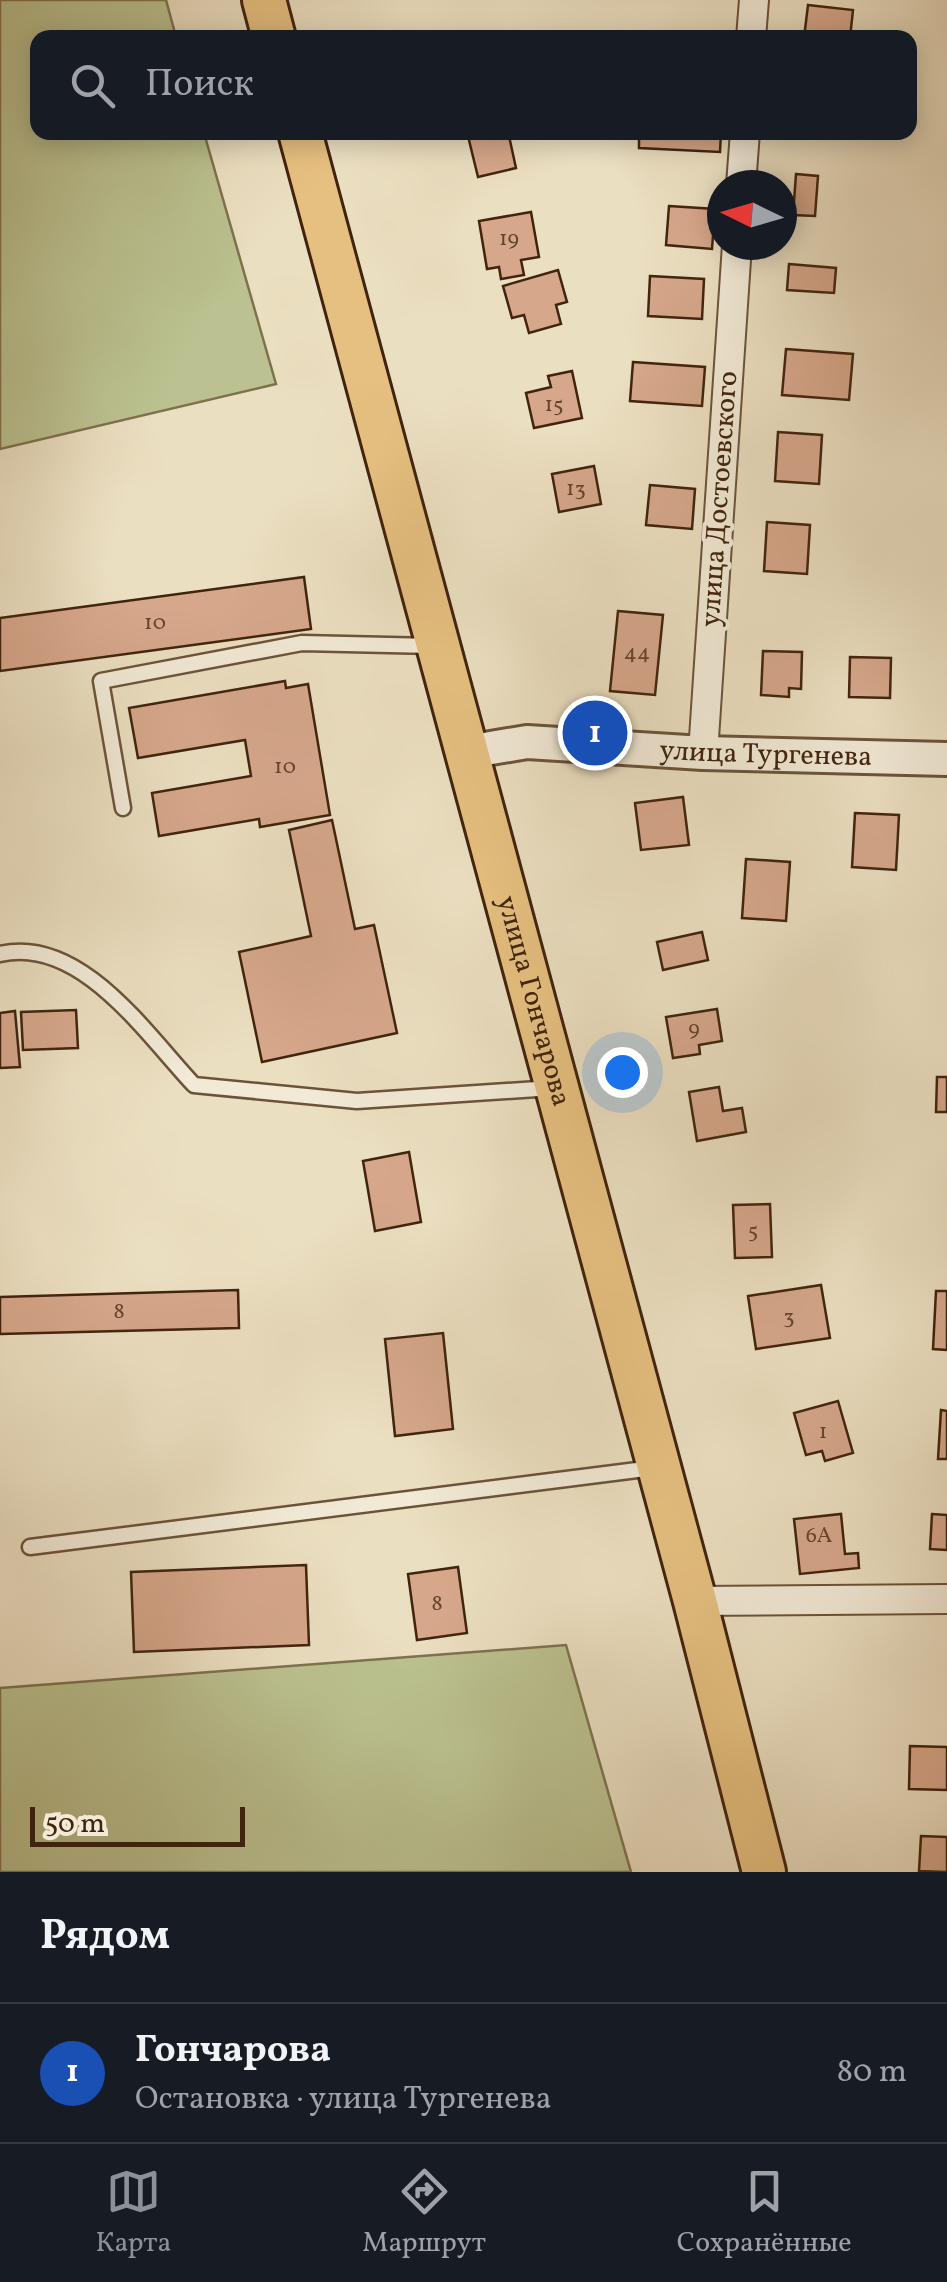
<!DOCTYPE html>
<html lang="ru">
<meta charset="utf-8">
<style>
body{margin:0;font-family:Vollkorn,serif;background:#20242c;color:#f1f3f6}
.compass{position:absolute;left:707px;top:170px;width:90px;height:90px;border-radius:50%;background:#171b24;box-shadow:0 5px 25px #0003;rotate:275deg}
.scale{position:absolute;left:30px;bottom:25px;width:215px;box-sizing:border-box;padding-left:10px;border:5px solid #40240d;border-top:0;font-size:28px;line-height:35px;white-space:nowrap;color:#40240d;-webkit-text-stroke:8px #f2ead7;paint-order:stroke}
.you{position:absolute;left:622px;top:1072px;width:35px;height:35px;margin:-25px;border:8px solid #fff;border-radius:50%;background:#1a73e8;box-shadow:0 0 0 15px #1a73e833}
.badge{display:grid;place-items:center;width:65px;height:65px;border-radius:50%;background:#8c9099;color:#fff;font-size:32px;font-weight:700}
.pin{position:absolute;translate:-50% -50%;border:5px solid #fff;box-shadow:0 2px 10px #0006}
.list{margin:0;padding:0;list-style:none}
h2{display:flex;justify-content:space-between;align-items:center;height:130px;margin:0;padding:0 40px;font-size:42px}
h2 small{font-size:32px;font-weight:400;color:#9ea1a6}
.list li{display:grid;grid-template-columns:65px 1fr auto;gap:30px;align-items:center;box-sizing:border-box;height:140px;padding:0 40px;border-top:2px solid #363941}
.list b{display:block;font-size:38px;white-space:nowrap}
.list p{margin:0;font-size:32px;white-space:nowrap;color:#9ea1a6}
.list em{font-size:32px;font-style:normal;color:#9ea1a6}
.icon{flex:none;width:55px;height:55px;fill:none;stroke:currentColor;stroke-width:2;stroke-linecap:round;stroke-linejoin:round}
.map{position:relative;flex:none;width:947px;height:1872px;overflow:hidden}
.search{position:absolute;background:#171b24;box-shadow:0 5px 25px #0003;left:30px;right:30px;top:30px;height:110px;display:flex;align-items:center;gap:25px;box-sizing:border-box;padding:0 35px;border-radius:20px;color:#9ea1a6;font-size:38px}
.sheet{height:270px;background:#171b24}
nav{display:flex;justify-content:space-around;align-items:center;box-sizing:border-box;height:140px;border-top:2px solid #363941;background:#171b24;font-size:28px;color:#9ea1a6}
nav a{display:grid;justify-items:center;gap:5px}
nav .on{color:#8c9099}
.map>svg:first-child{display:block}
.green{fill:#bbc190;stroke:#7e724e;stroke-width:2.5}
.building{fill:#d6a78b;stroke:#40240d;stroke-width:2.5}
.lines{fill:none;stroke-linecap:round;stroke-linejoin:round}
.service-casing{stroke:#6b533a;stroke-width:19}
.minor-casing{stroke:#6b533a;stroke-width:32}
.tertiary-casing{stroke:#6b533a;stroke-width:38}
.primary-casing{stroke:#40240d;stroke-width:48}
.service{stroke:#f2ead7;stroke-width:14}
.minor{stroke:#f2ead7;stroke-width:28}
.tertiary{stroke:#f2ead7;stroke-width:32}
.primary{stroke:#e6c080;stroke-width:42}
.labels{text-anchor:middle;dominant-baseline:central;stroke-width:8;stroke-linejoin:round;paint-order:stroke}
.number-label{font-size:22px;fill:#66452c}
.street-label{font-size:28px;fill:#40240d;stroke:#f2ead7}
</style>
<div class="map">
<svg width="947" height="1872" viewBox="0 0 947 1872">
<rect width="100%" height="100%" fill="#ebdfc1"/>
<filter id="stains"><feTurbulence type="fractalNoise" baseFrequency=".002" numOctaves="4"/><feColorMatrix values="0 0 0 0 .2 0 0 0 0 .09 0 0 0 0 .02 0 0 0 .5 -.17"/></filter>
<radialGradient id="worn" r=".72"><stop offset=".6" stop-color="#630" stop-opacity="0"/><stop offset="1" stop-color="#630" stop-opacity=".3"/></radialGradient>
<!-- green -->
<g class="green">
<path d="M0,0h166l10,37 -138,1v94l166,1 72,251 -276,65z"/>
<path d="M566,1645l65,227h-631v-184z"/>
</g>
<!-- building -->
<g class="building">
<path d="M808,5l45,5 -3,28h-46z"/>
<path d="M467,132h57l-15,4 7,32 -38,9z"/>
<path d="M639,132h82l-1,20 -81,-4z"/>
<path d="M796,174l22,2 -3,40 -22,-1z"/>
<path d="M669,206l46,3 -3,40 -46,-4z"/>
<path d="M531,212l8,45 -18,3 3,15 -23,4 -2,-12 -12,2 -8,-48z"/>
<path d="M789,264l47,4 -2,25 -47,-3z"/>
<path d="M558,270l9,32 -11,3 5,19 -32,9 -5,-18 -12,3 -9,-32z"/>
<path d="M650,276l54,3 -2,40 -54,-3z"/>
<path d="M786,349l67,5 -4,46 -67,-5z"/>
<path d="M633,362l72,5 -3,39 -72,-5z"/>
<path d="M572,371l10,47 -48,10 -8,-35 25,-6 -3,-11z"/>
<path d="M778,432l44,3 -3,49 -44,-3z"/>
<path d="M594,466l7,38 -42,8 -7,-38z"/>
<path d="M650,485l45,4 -3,40 -46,-4z"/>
<path d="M767,522l43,3 -3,49 -43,-3z"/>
<path d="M304,577l7,52 -311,42v-53z"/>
<path d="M618,611l45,4 -8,80 -45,-4z"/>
<path d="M763,651l39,1 -1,37 -12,-1v9l-28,-2z"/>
<path d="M850,657l41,1 -1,40 -41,-1z"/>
<path d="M285,681l1,7 22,-4 22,131 -70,12 -1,-8 -100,17 -7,-43 99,-17 -6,-36 -107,18 -9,-50z"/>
<path d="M683,797l6,48 -48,5 -6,-47z"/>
<path d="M855,813l44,2 -3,55 -44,-3z"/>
<path d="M332,820l23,109 19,-4 23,108 -135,29 -23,-110 72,-16 -22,-106z"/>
<path d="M746,859l44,3 -4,59 -44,-3z"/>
<path d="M702,932l6,28 -45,10 -6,-28z"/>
<path d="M717,1009l5,32 -23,4 1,9 -27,4 -7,-41z"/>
<path d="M76,1010l2,38 -55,2 -2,-38z"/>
<path d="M15,1011l5,56 -20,1v-55z"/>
<path d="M937,1077h10v35h-11z"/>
<path d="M719,1087l4,24 19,-3 4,24 -49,9 -8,-49z"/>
<path d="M409,1152l12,70 -46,9 -12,-70z"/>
<path d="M770,1204l2,53 -37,1 -2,-53z"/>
<path d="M821,1285l9,53 -74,11 -8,-53z"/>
<path d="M238,1290l1,38 -239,6v-37z"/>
<path d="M936,1291h11v59l-14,-1z"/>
<path d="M443,1333l10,96 -58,7 -10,-97z"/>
<path d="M838,1401l15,52 -28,8 -3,-10 -16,4 -12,-42z"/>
<path d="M941,1410l6,1v48h-9z"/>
<path d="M841,1514l4,40 13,-1 1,15 -59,6 -6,-55z"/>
<path d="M932,1514l15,1v35l-17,-1z"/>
<path d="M306,1565l3,80 -175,7 -3,-80z"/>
<path d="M458,1567l9,66 -50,7 -9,-66z"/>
<path d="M910,1746l37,1v43l-38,-1z"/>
<path d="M921,1836l26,1v35l-28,-1z"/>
</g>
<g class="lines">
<defs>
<g id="service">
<path d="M123,808l-22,-127 201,-38 131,3"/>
<path d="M0,954c80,-19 146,80 194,131l163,16 195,-13"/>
<path d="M30,1547l623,-79"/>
</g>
<g id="minor">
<path d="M751,38l3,-38"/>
<path d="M741,185l4,-53"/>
<path d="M703,753l34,-508"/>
<path d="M695,1601l252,-2"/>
</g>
<g id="tertiary">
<path id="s1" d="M467,752l60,-10 176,11 244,6"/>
</g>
<g id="primary">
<path d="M264,0l10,38"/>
<path id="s2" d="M300,132l395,1469 69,271"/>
</g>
</defs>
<!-- service casing -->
<use href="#service" class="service-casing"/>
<!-- minor casing -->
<use href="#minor" class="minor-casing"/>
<!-- tertiary casing -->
<use href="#tertiary" class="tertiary-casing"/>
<!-- primary casing -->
<use href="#primary" class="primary-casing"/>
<!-- service -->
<use href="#service" class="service"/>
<!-- minor -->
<use href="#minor" class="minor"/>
<!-- tertiary -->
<use href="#tertiary" class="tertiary"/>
<!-- primary -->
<use href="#primary" class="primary"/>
</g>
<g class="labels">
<!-- number labels -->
<g class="number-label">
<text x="509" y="239">19</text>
<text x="554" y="405">15</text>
<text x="576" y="489">13</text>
<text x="155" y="623">10</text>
<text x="637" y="653">44</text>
<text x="285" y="767">10</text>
<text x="694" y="1029">9</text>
<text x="753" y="1231">5</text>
<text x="119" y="1312">8</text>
<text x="789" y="1317">3</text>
<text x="823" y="1432">1</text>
<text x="819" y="1536">6А</text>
<text x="437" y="1604">8</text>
</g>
<!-- street labels -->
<g class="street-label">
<text transform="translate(720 499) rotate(-86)">улица Достоевского</text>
<text stroke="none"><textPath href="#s1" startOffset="300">улица Тургенева</textPath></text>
<text stroke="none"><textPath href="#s2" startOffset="900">улица Гончарова</textPath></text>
</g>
</g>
<rect width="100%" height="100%" filter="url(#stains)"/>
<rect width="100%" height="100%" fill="url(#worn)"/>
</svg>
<svg class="compass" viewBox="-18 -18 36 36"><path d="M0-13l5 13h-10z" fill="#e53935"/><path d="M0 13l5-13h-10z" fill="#9ea1a6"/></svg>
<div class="scale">50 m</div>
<div class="you"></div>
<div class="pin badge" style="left:595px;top:733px;background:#1a4fb4">1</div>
<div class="search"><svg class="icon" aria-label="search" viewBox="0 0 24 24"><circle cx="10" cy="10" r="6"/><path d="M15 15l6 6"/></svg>Поиск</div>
</div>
<section class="sheet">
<h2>Рядом<small></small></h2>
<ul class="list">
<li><span class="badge" style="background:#1a4fb4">1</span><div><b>Гончарова</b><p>Остановка · улица Тургенева</p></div><em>80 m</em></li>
</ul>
</section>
<nav>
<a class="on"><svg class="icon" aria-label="map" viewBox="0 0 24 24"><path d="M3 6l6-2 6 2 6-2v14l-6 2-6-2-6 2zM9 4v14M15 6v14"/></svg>Карта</a>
<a><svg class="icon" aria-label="directions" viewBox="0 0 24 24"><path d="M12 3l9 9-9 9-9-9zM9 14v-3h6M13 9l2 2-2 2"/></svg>Маршрут</a>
<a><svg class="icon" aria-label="saved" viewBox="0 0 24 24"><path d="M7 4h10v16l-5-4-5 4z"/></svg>Сохранённые</a>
</nav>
